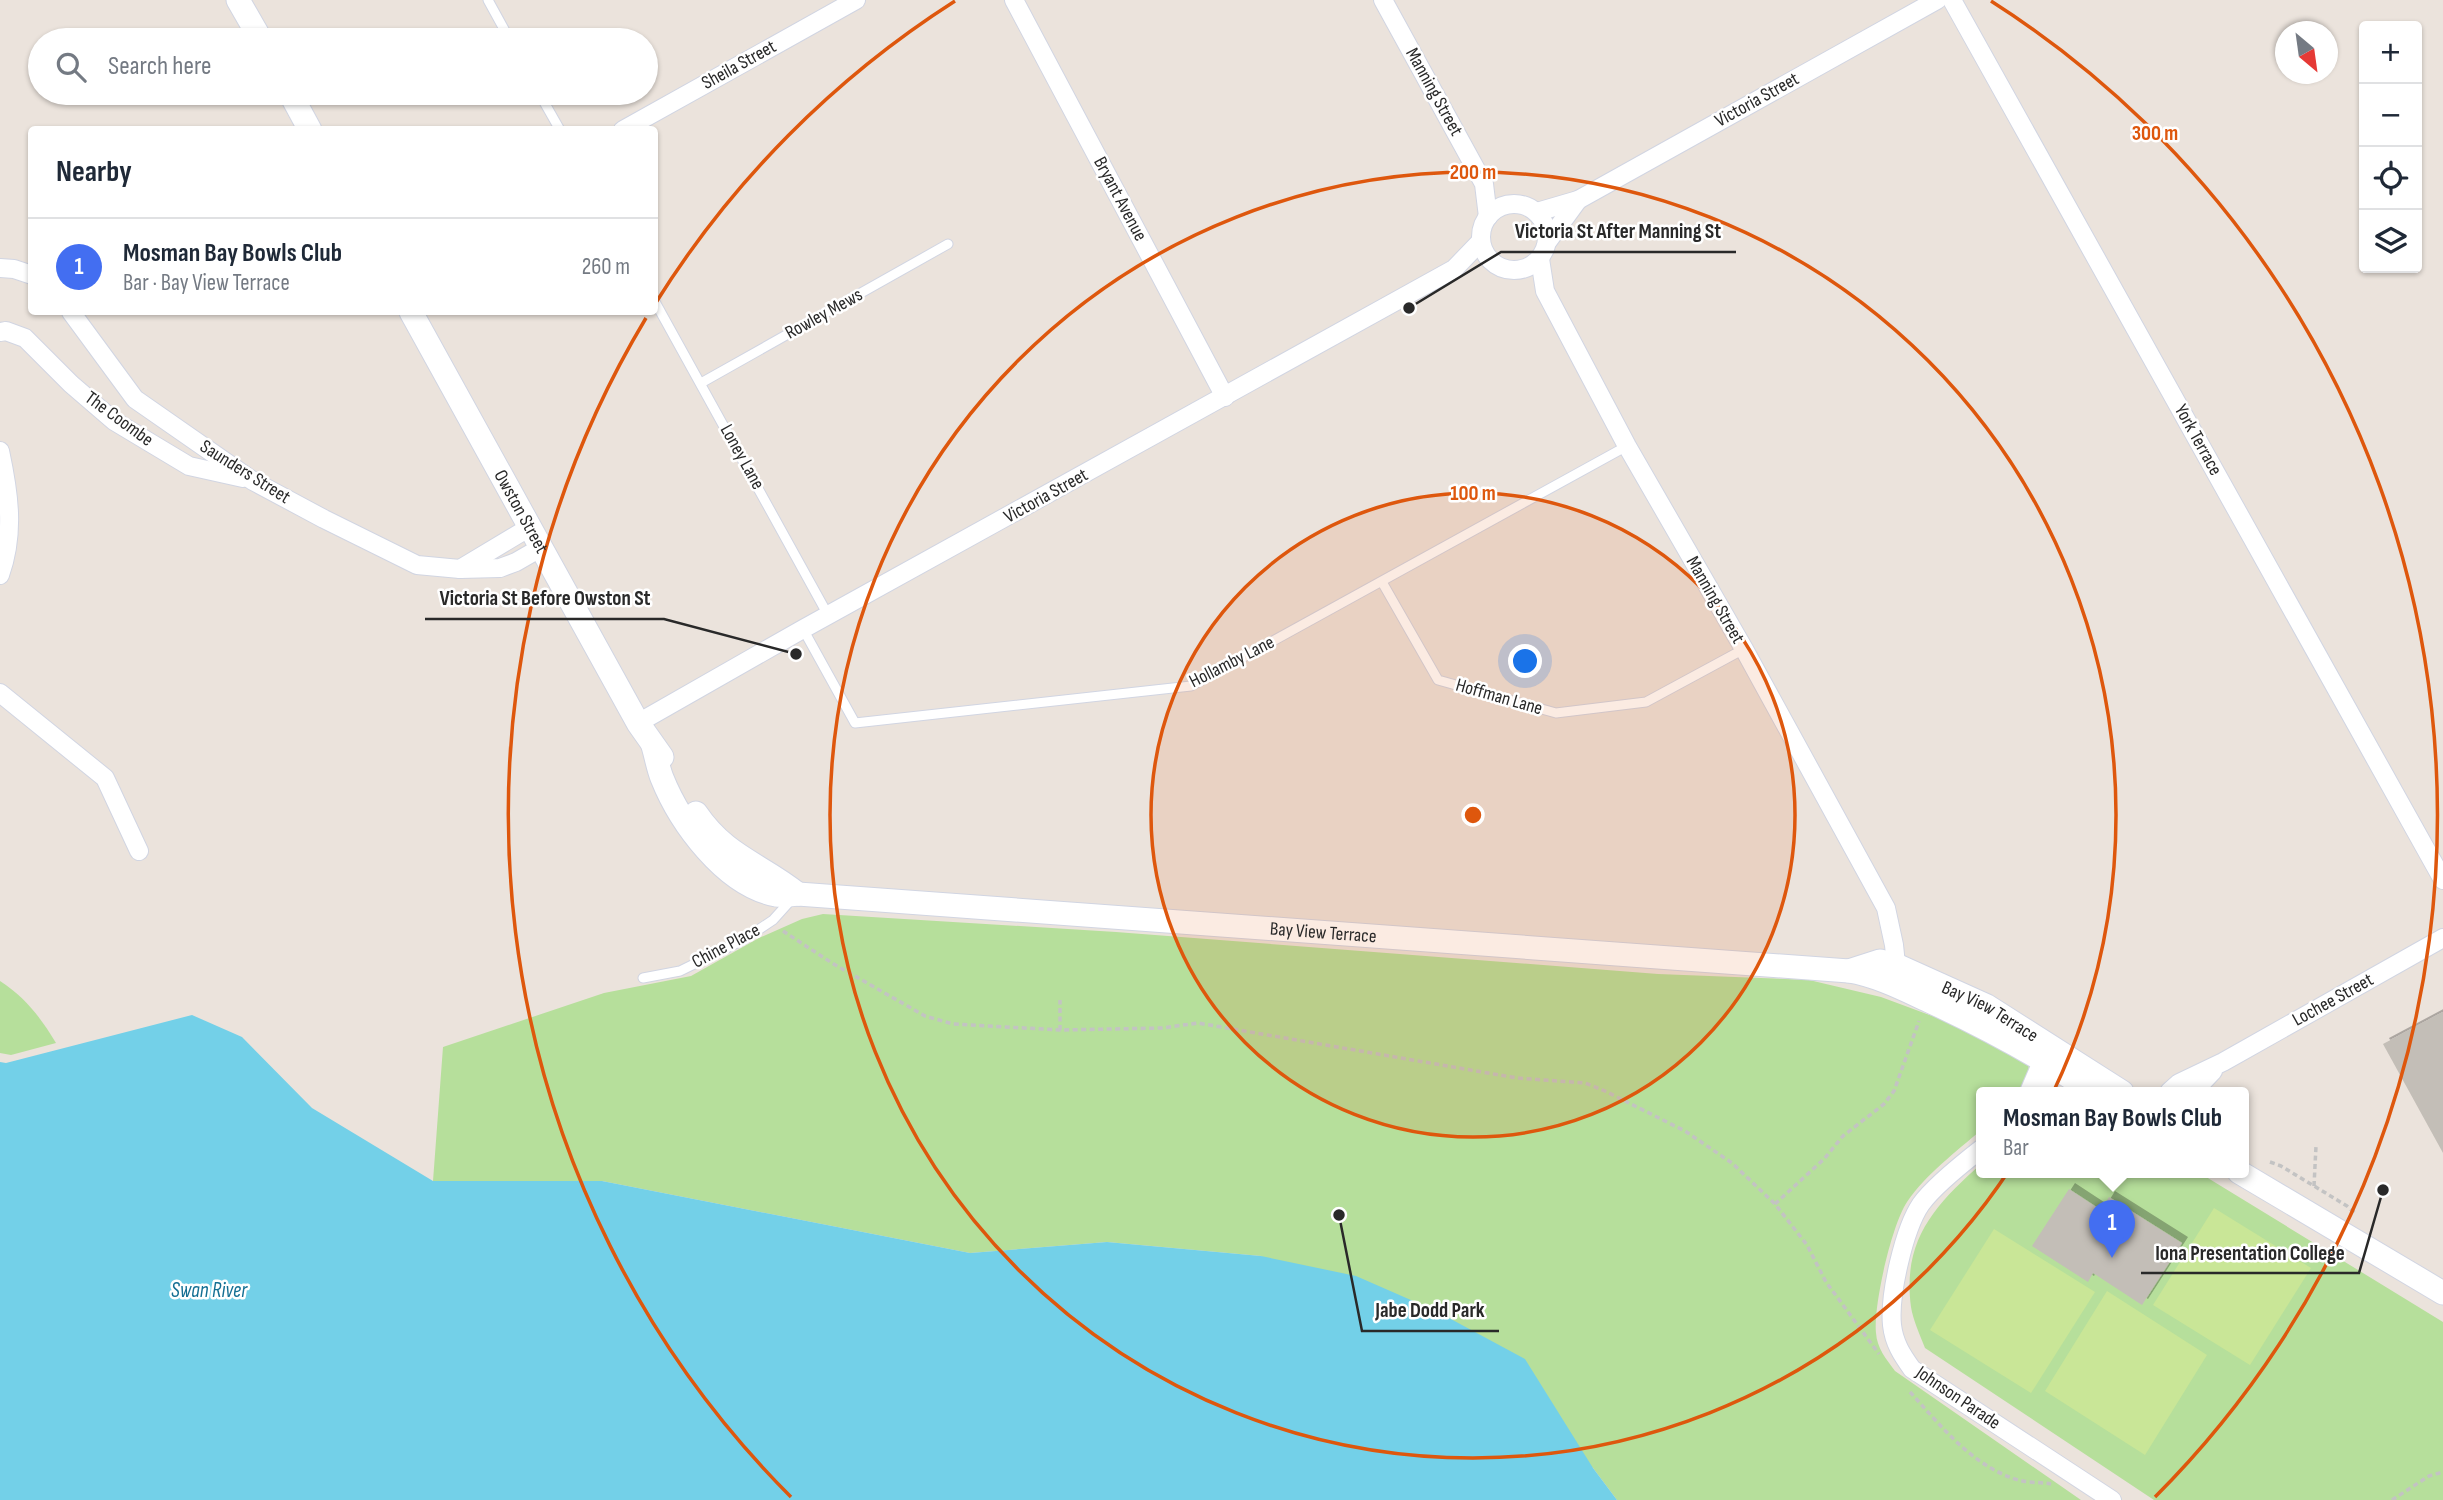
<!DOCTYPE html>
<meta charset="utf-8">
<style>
body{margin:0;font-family:"Sofia Sans Condensed",sans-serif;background:#f2f2f3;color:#1f2937}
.controls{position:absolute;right:21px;top:21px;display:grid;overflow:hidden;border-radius:7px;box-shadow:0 2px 5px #0004}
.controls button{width:63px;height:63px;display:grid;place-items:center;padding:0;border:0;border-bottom:2px solid #e0e1e3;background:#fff;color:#1f2937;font:35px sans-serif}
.compass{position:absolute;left:2275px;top:21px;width:63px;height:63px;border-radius:50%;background:#fff;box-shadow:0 2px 5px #0004;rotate:151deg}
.you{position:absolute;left:1526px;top:662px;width:24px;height:24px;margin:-18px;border:5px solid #fff;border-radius:50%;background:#1a73e8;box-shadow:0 0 0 10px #1a73e833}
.badge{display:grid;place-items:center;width:46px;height:46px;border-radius:50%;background:#436ef1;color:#fff;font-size:23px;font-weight:700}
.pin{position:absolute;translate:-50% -58px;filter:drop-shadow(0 2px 4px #0008)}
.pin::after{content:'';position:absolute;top:37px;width:24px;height:21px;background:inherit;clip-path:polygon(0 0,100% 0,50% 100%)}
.popup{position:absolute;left:1976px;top:1087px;width:273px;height:91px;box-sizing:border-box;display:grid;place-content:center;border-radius:7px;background:#fff;filter:drop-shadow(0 2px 5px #0005);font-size:23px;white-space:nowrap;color:#747a83}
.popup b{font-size:26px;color:#1f2937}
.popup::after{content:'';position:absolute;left:50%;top:100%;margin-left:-14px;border:14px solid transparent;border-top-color:#fff}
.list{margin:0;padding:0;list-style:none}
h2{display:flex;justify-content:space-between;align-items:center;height:91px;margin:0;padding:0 28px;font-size:30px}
h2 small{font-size:23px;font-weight:400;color:#747a83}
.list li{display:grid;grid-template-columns:46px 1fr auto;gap:21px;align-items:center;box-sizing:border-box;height:98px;padding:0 28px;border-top:2px solid #e0e1e3}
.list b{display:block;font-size:26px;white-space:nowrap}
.list p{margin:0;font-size:23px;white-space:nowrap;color:#747a83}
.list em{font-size:23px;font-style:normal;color:#747a83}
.icon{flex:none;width:38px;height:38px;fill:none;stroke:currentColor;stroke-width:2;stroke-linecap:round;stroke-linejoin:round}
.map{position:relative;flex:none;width:2443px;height:1500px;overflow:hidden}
.search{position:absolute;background:#fff;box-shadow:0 2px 5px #0004;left:28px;top:28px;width:630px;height:77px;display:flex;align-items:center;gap:18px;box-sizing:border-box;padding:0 24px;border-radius:38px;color:#747a83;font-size:26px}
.panel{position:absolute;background:#fff;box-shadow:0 2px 5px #0004;left:28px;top:126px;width:630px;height:189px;border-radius:7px}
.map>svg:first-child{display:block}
.green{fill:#b6df9b}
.pitch{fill:#c9e697}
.water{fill:#73d0e8}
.building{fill:#c3beb7;filter:url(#shadow)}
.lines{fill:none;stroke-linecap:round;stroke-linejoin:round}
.service-casing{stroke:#d1d5e2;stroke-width:11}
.minor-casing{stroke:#d1d5e2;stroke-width:20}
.tertiary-casing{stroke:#d1d5e2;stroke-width:25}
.path{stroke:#c3c3c3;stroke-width:3.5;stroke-dasharray:5 3.5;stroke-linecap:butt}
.service{stroke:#fff;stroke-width:9}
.minor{stroke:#fff;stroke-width:18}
.tertiary{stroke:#fff;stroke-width:23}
.ring{fill:none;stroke:#de570d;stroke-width:3.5}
.labels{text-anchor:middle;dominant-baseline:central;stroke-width:5;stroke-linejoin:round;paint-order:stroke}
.street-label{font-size:19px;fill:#292929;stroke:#fff}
.water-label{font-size:21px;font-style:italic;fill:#146f93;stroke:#fff}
.centre{fill:#de570d;stroke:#fff;stroke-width:3.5}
.ring-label{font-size:21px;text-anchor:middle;font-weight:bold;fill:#de570d;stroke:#fff;stroke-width:5;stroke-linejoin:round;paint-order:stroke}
.leader{fill:none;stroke:#292929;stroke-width:2.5}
.callout-dot{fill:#292929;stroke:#fff;stroke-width:2.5}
.callout-label{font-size:21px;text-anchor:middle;font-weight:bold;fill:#292929;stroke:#fff;stroke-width:5;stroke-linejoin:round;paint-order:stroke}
</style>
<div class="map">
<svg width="2443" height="1500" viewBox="0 0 2443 1500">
<defs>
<filter id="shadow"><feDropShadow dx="6" dy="-6" stdDeviation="0" flood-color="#0004"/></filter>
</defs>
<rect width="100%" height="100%" fill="#ebe3dc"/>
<!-- green -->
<g class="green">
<path d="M823,914l293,18 542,42 151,6 72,17 62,23 86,41 -1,18 -8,13h-39v38c-25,22 -55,44 -74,72 -15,22 -34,104 -31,131 1,15 10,26 19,38l186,129h-464l-24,-32 -332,-212 -154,-14 -137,11 -368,-72h-169l10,-134 161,-54 87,-17 68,-38 43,-19z"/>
<path d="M0,981c25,16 41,37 56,62l-45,12 -11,-2z"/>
<path d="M1981,1164v8h217l245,150v178h-289l-229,-152c-5,-13 -12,-28 -14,-41 -9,-67 24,-102 70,-143z"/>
</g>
<!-- pitch -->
<g class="pitch">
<path d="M2214,1208l97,60 -61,97 -97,-60z"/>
<path d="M1994,1229l101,63 -64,101 -101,-63z"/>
<path d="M2107,1291l100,64 -62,100 -100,-64z"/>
</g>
<!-- water -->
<path class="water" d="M192,1015l50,22 70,71 121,73h169l368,72 137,-11 154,14 95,20 80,35 89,48 68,109 24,32h-1617v-438l6,1z"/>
<!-- building -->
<g class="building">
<path d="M2443,1012v141l-60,-109z"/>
<path d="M2069,1189l32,21 8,-13 73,46 -40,62 -49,-32 -5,9 -56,-36z"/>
</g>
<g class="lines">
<defs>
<g id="service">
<path d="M488,0l22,40"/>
<path d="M539,93l21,37"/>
<path d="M654,300l174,315"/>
<path d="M701,383l247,-139"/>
<path d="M1382,582l56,98 118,33 90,-11 98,-53"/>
<path d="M803,629l52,94 336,-37 436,-240"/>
<path d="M643,978l37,-7 63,-31 30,-20 18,-20"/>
</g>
<g id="minor">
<path d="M1014,0l211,397"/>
<path d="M1383,0l101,184 4,33"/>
<path d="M1952,0l491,880"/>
<path d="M623,130l233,-130"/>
<circle cx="1514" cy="237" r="33"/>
<path d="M1537,212l41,-12 359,-200"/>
<path d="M1548,241l30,-41"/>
<path d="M1540,259l5,32 82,155 117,203 142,259 8,37 3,29"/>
<path d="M0,268l14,1 18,6"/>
<path d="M71,312l64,87 118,82 71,38 93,46 43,4 40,-1 16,-6 26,-15"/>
<path d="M0,332l6,-1 19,7 46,46 43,37 75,45 54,12"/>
<path d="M0,451c9,42 15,82 0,124"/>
<path d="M460,569l70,-42"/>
<path d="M0,693l105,85 34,73"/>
<path d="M638,723l165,-94 651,-360 27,-28"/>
<path d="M2029,1092l18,-42"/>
<path d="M2041,1092l26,-31"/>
<path d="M2169,1092l10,-9 44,-21 220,-124"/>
<path d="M2193,1092l20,-21"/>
<path d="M1981,1149c-18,14 -47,37 -60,55 -17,25 -32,91 -29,121 2,18 10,30 20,44l200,131"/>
</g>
<g id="tertiary">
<path d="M238,0l23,40"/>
<path d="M290,93l20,37"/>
<path id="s1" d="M411,312l227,411 24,34"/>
<path id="s2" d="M653,746c3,10 5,22 9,32 18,45 63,107 114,117 7,1 15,0 22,-1l1051,77c29,5 54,18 80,30 56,26 112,56 164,91"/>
<path d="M696,813c30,44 63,50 102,81"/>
<path id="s3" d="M1849,971l31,-10 16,4 91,41 135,86"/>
<path d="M2239,1172l204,121"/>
</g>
</defs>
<!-- service casing -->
<use href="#service" class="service-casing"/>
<!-- minor casing -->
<use href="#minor" class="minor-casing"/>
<!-- tertiary casing -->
<use href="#tertiary" class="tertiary-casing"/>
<!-- path -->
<g class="path">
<path d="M783,931l49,32 93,53 28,8 107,6 102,-2 36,-5 319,55 68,5 20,8 80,40 47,32 43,41 32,41 19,37 53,72"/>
<path d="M1060,1030v-30"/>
<path d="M2270,1162l11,4 66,40 9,8"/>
<path d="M2314,1186l2,-40"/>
<path d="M1775,1204l49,-45 19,-23 41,-32 10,-13 25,-70"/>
<path d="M1910,1392c32,35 62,74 108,88 11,3 22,2 33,4"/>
<path d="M2392,1500l37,-24 14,-4"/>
</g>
<!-- service -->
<use href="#service" class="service"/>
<!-- minor -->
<use href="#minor" class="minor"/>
<!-- tertiary -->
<use href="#tertiary" class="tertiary"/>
</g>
<!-- distance rings -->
<circle cx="1473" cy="815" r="322" fill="#de570d" fill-opacity=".12"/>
<g class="ring">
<circle cx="1473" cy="815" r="322"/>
<circle cx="1473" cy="815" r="643"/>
<path d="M791 1497A965 965 0 0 1 646 318M655 304A965 965 0 0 1 955 1M1991 1A965 965 0 0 1 2155 1497"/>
</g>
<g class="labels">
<!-- street labels -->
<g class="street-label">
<text transform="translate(739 65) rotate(-29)">Sheila Street</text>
<text transform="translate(1434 92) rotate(61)">Manning Street</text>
<text transform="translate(1757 100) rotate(-29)">Victoria Street</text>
<text transform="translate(1120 199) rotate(62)">Bryant Avenue</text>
<text transform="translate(824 314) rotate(-29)">Rowley Mews</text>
<text transform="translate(119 419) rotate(36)">The Coombe</text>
<text transform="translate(2198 440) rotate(61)">York Terrace</text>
<text transform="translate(742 457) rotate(61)">Loney Lane</text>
<text transform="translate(245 472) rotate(32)">Saunders Street</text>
<text transform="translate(1046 496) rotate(-29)">Victoria Street</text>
<text stroke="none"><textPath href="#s1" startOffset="228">Owston Street</textPath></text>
<text transform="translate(1715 600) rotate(60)">Manning Street</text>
<text transform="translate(1232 662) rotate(-27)">Hollamby Lane</text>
<text transform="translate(1499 697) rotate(16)">Hoffman Lane</text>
<text stroke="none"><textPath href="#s2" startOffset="751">Bay View Terrace</textPath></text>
<text transform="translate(726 946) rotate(-28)">Chine Place</text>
<text transform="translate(2333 1000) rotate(-29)">Lochee Street</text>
<text stroke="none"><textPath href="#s3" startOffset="154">Bay View Terrace</textPath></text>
<text transform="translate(1958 1398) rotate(34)">Johnson Parade</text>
</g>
<!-- water labels -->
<g class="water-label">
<text x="209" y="1290">Swan River</text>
</g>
</g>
<circle cx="1473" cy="815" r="10" class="centre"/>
<g class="ring-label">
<text x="2155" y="140">300 m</text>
<text x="1473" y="179">200 m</text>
<text x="1473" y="500">100 m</text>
</g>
<!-- callouts -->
<path class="leader" d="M1409 308L1501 252H1736M796 654L664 619H425M2383 1190L2359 1273H2141M1339 1215L1362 1331H1499"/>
<g class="callout-dot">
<circle cx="1409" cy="308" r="7"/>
<circle cx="796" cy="654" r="7"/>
<circle cx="2383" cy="1190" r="7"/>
<circle cx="1339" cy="1215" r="7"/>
</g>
<g class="callout-label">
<text x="1618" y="238">Victoria St After Manning St</text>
<text x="545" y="605">Victoria St Before Owston St</text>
<text x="2250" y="1260">Iona Presentation College</text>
<text x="1430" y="1317">Jabe Dodd Park</text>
</g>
</svg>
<div class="controls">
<button>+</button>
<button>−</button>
<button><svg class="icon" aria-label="locate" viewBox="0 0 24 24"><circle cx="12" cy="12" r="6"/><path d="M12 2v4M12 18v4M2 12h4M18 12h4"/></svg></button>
<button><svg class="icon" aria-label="layers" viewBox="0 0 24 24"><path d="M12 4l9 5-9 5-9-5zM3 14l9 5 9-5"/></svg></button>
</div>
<svg class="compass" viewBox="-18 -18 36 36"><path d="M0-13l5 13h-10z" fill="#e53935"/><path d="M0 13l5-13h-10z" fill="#747a83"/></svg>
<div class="you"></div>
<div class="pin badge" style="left:2112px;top:1258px">1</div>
<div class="popup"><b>Mosman Bay Bowls Club</b>Bar</div>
<div class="search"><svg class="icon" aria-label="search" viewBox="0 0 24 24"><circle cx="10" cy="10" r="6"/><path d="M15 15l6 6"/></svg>Search here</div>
<section class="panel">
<h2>Nearby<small></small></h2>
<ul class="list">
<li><span class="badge">1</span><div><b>Mosman Bay Bowls Club</b><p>Bar · Bay View Terrace</p></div><em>260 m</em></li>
</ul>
</section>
</div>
